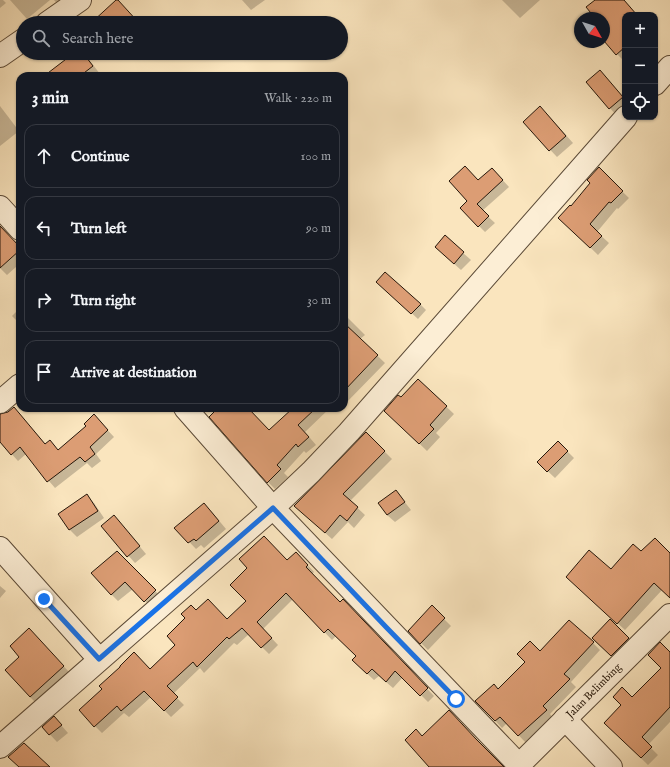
<!DOCTYPE html>
<meta charset="utf-8">
<style>
body{margin:0;font-family:"IM FELL English",serif;background:#20242c;color:#f1f3f6}
.controls{position:absolute;right:12px;top:12px;display:grid;overflow:hidden;border-radius:8px;box-shadow:0 1px 3px #0004}
.controls button{width:36px;height:36px;display:grid;place-items:center;padding:0;border:0;border-bottom:1px solid #363941;background:#171b24;color:#f1f3f6;font:20px sans-serif}
.compass{position:absolute;left:574px;top:12px;width:36px;height:36px;border-radius:50%;background:#171b24;box-shadow:0 1px 3px #0004;rotate:129deg}
.stop{position:absolute;width:12px;height:12px;margin:-9px;border:3px solid #1a73e8;border-radius:50%;background:#fff}
.stop.end{background:#1a73e8;border-color:#fff;box-shadow:0 1px 4px #0008}
.list{margin:0;padding:0;list-style:none}
h2{display:flex;justify-content:space-between;align-items:center;height:52px;margin:0;padding:0 16px;font-size:17px}
h2 small{font-size:13px;font-weight:400;color:#9ea1a6}
.list li{display:grid;grid-template-columns:26px 1fr auto;gap:12px;align-items:center;box-sizing:border-box;height:64px;margin:0 8px 8px;padding:0 8px;border:1px solid #363941;border-radius:12px}
.list b{display:block;font-size:15px;white-space:nowrap}
.list em{font-size:13px;font-style:normal;color:#9ea1a6}
.icon{flex:none;width:22px;height:22px;fill:none;stroke:currentColor;stroke-width:2;stroke-linecap:round;stroke-linejoin:round}
.map{position:relative;flex:none;width:670px;height:767px;overflow:hidden}
.search{position:absolute;background:#171b24;box-shadow:0 1px 3px #0004;left:16px;top:16px;width:332px;height:44px;display:flex;align-items:center;gap:10px;box-sizing:border-box;padding:0 14px;border-radius:22px;color:#9ea1a6;font-size:15px}
.panel{position:absolute;background:#171b24;box-shadow:0 1px 3px #0004;left:16px;top:72px;width:332px;height:340px;border-radius:12px}
.map>svg:first-child{display:block}
.shadow{fill:#0003}
.building{fill:#dc9d74;stroke:#26170a}
.lines{fill:none;stroke-linecap:round;stroke-linejoin:round}
.minor-casing{stroke:#5b4a37;stroke-width:24}
.minor{stroke:#fceed5;stroke-width:22}
.route{stroke:#1a73e8;stroke-width:5}
.labels{text-anchor:middle;dominant-baseline:central;stroke-width:3;stroke-linejoin:round;paint-order:stroke}
.street-label{font-size:11px;fill:#26170a;stroke:#fceed5}
</style>
<div class="map">
<svg width="670" height="767" viewBox="0 0 670 767">
<rect width="100%" height="100%" fill="#fae5be"/>
<filter id="stains"><feTurbulence type="fractalNoise" baseFrequency=".005" numOctaves="4"/><feColorMatrix values="0 0 0 0 .2 0 0 0 0 .09 0 0 0 0 .02 0 0 0 .5 -.17"/></filter>
<radialGradient id="worn" r=".72"><stop offset=".6" stop-color="#630" stop-opacity="0"/><stop offset="1" stop-color="#630" stop-opacity=".3"/></radialGradient>
<!-- shadow -->
<g class="shadow">
<path d="M0,0h3l3,3 -6,5z"/>
<path d="M10,0h40l-23,19z"/>
<path d="M54,0h18l-10,9z"/>
<path d="M242,0h23l-14,10z"/>
<path d="M502,0h38l-20,18z"/>
<path d="M596,0h27l14,15h-12l-1,46 -7,-7 -13,-27v-9h-8z"/>
<path d="M67,53h17l16,21 -3,2h-43l16,-19z"/>
<path d="M600,71l25,28v10l-8,7 -30,-34z"/>
<path d="M0,106l19,25 -19,15z"/>
<path d="M547,114l26,29 -16,14 -33,-35z"/>
<path d="M599,169l30,29 -11,11 -1,-1 -20,24 12,11 -11,12 -38,-37 11,-11 21,-24z"/>
<path d="M498,175l11,12 -27,24 13,12 -10,9 -24,-24 8,-7 9,-20z"/>
<path d="M0,226l20,22v24l-4,-5 -9,8 -7,-7z"/>
<path d="M445,237l26,23 -10,10 -18,-16z"/>
<path d="M383,287l37,17 6,6 -8,9z"/>
<path d="M20,308v16l-8,-8z"/>
<path d="M348,318l17,17 -5,4 25,24 -41,42v-83z"/>
<path d="M418,380l36,34 -18,19 4,4 -13,14 -41,-40 15,-13z"/>
<path d="M14,408l32,37 4,-3 8,8 42,-28 14,15 -18,17 5,7 -9,7 -5,-5 -32,25 -29,-34 -8,7 -18,-20v-26h3z"/>
<path d="M219,408h35l-3,3 18,20 25,-23h36l-25,24 11,13 -10,8 -2,-2 -20,22 4,4 -13,12 -7,-7z"/>
<path d="M366,433l26,26 -42,42 15,14 -11,13 -6,-6 -16,17 -29,-26z"/>
<path d="M558,442l16,16 -19,20 -17,-16z"/>
<path d="M396,491l15,19 -16,12 -8,-7z"/>
<path d="M86,495l8,8 10,15 -27,19 -7,-7 -11,-16z"/>
<path d="M211,511l15,18 -22,19 -3,-3 -5,4 -20,-21z"/>
<path d="M121,524l25,30 -11,9 -33,-37z"/>
<path d="M117,552l45,46 -10,10 -19,-19 -15,12 -7,-7z"/>
<path d="M641,553l29,1v43l-8,-7 -37,40 -50,-46 36,-14z"/>
<path d="M303,560l11,12 -2,2 28,30 10,4 84,88 -6,6 -25,-25 -10,11 -14,-12 -5,4 -14,-13 -3,-11 -21,-20 -4,4 -39,-41 -30,30 15,16 -9,9 -20,-20 -12,11 -3,-2 -30,30 -4,-5 -27,26 11,11 -13,12 -20,-20 -22,20 -5,-4 -22,20 -7,-7 82,-81 20,-34 30,9 60,-59z"/>
<path d="M0,586l6,5 -6,7z"/>
<path d="M432,607l19,19 -23,24 -19,-19z"/>
<path d="M610,621l26,25 -17,16 -18,-17z"/>
<path d="M36,637l34,36 -33,31 -7,-7 -9,-40z"/>
<path d="M593,643l7,7 -29,32 5,5 -26,27 3,4 -27,25 -19,-20 -5,5 -25,-27 22,-11 41,-38z"/>
<path d="M670,653v69l-22,23 10,10 -10,10 -43,-42 27,-25 30,-30z"/>
<path d="M61,725l7,8 -11,9 -14,-15z"/>
</g>
<!-- building -->
<g class="building">
<path d="M116,0h2l21,23h-48z"/>
<path d="M595,0h29l13,15h-12v32l-9,8 -12,-14v-23h-9l-9,-11z"/>
<path d="M74,53h9l10,13 -13,10h-36z"/>
<path d="M600,70l23,27 -14,12 -23,-27z"/>
<path d="M540,106l26,30 -17,15 -26,-29z"/>
<path d="M465,166l13,14 14,-12 11,12 -26,24 12,12 -11,11 -18,-19 7,-7 -18,-20z"/>
<path d="M599,167l24,24 -12,12 -2,-1 -19,22 12,12 -12,12 -32,-30 12,-13 1,1 19,-23 -3,-3z"/>
<path d="M0,226l20,21v3l-20,18z"/>
<path d="M445,235l19,17 -10,12 -19,-17z"/>
<path d="M385,272l36,32 -10,10 -35,-32z"/>
<path d="M344,323l34,32 -34,36z"/>
<path d="M418,379l29,27 -17,19 4,4 -15,15 -35,-33 14,-16 3,2z"/>
<path d="M14,407l31,37 5,-4 8,10 28,-24 -2,-2 10,-10 14,16 -18,17 5,7 -10,8 -5,-5 -33,25 -27,-35 -9,8 -11,-13v-28l8,-2z"/>
<path d="M218,408h30l21,22 24,-22h23l-18,17 11,12 -11,10 -2,-3 -19,21 4,4 -14,14 -58,-66z"/>
<path d="M366,432l19,19 -42,43 15,13 -11,14 -7,-6 -15,18 -31,-27z"/>
<path d="M558,441l10,10 -21,21 -10,-10z"/>
<path d="M396,490l9,12 -18,13 -9,-12z"/>
<path d="M87,494l11,17 -29,19 -11,-16z"/>
<path d="M204,503l15,18 -23,20 -2,-2 -6,4 -14,-15z"/>
<path d="M114,515l26,31 -13,11 -26,-31z"/>
<path d="M264,536l23,24 9,-8 12,13 -2,2 34,35 3,-3 85,89 -8,8 -25,-25 -9,11 -14,-13 -5,5 -15,-14 4,-4 -28,-27 -4,4 -38,-40 -29,29 15,16 -11,10 -19,-20 -13,11 -2,-2 -30,30 -4,-5 -26,24 11,11 -14,14 -20,-20 -23,20 -4,-5 -23,21 -15,-17 23,-21 -3,-3 21,-19v-1l14,-14 16,17 25,-24 -8,-9 18,-18 -4,-4 10,-9 5,5 12,-11 19,20 19,-18 -16,-16 17,-17 -8,-9z"/>
<path d="M655,538l15,15v45l-16,-15 -37,41 -51,-47 23,-27 22,19 22,-25 8,7z"/>
<path d="M117,551l39,39 -12,12 -19,-20 -14,13 -20,-22z"/>
<path d="M432,605l13,13 -25,26 -12,-13z"/>
<path d="M610,619l19,19 -18,18 -19,-18z"/>
<path d="M569,620l25,22 -30,32 6,5 -27,27 4,4 -29,26 -18,-19 -5,4 -20,-20 19,-17 4,5 27,-27 -8,-8 13,-13 10,10z"/>
<path d="M29,628l35,38 -34,31 -25,-27 14,-13 -9,-11z"/>
<path d="M660,642l10,10v55l-28,30 10,10 -11,11 -37,-35 17,-18 -8,-8 9,-10 10,10 29,-29 -13,-13z"/>
<path d="M449,710l27,29 28,28h-75l-24,-27 11,-11 6,7z"/>
<path d="M54,716l8,9 -13,10 -7,-8z"/>
<path d="M24,743l26,24h-31l-11,-10z"/>
</g>
<g class="lines">
<defs>
<g id="minor">
<path d="M47,23l33,-23"/>
<path d="M0,56l23,-16"/>
<path d="M655,84l15,-17"/>
<path d="M0,207l20,22"/>
<path d="M0,402l20,-17"/>
<path d="M185,408l88,100 246,257"/>
<path d="M0,548l99,111"/>
<path d="M565,719l46,48"/>
<path d="M0,747l273,-239 38,-36 38,-40 277,-315"/>
<path d="M517,767l153,-152"/>
</g>
</defs>
<!-- minor casing -->
<use href="#minor" class="minor-casing"/>
<!-- minor -->
<use href="#minor" class="minor"/>
</g>
<g class="lines">
<!-- route -->
<path class="route" d="M44,599l55,60 174,-151 113,119 70,72"/>
</g>
<g class="labels">
<!-- street labels -->
<g class="street-label">
<text transform="translate(594 691) rotate(-45)">Jalan Belimbing</text>
</g>
</g>
<rect width="100%" height="100%" filter="url(#stains)"/>
<rect width="100%" height="100%" fill="url(#worn)"/>
</svg>
<div class="controls">
<button>+</button>
<button>−</button>
<button><svg class="icon" aria-label="locate" viewBox="0 0 24 24"><circle cx="12" cy="12" r="6"/><path d="M12 2v4M12 18v4M2 12h4M18 12h4"/></svg></button>
</div>
<svg class="compass" viewBox="-18 -18 36 36"><path d="M0-13l5 13h-10z" fill="#e53935"/><path d="M0 13l5-13h-10z" fill="#9ea1a6"/></svg>
<div class="stop" style="left:456px;top:699px"></div>
<div class="stop end" style="left:44px;top:599px"></div>
<div class="search"><svg class="icon" aria-label="search" viewBox="0 0 24 24"><circle cx="10" cy="10" r="6"/><path d="M15 15l6 6"/></svg>Search here</div>
<section class="panel">
<h2>3 min<small>Walk · 220 m</small></h2>
<ul class="list">
<li><svg class="icon" aria-label="ahead" viewBox="0 0 24 24"><path d="M12 20V5M6 11l6-6 6 6"/></svg><div><b>Continue</b></div><em>100 m</em></li>
<li><svg class="icon" aria-label="left" viewBox="0 0 24 24"><path d="M17 20v-9H6M10 6l-5 5 5 5"/></svg><div><b>Turn left</b></div><em>90 m</em></li>
<li><svg class="icon" aria-label="right" viewBox="0 0 24 24"><path d="M7 20v-9h11M14 6l5 5-5 5"/></svg><div><b>Turn right</b></div><em>30 m</em></li>
<li><svg class="icon" aria-label="arrive" viewBox="0 0 24 24"><path d="M6 21V4h12l-3 4 3 4H6"/></svg><div><b>Arrive at destination</b></div></li>
</ul>
</section>
</div>
